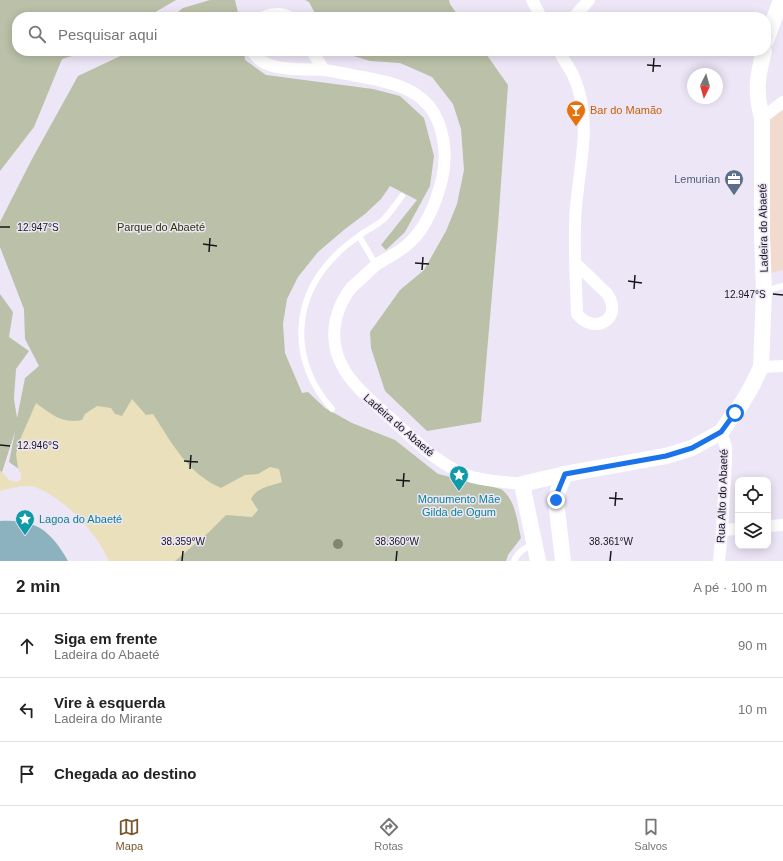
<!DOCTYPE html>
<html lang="pt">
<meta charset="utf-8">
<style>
body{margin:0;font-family:Helvetica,sans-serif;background:#f6f6f6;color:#222}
.controls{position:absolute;right:12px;bottom:12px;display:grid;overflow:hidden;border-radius:8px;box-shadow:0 2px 10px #0003}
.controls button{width:36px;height:36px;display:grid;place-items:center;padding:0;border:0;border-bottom:1px solid #e0e0e0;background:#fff;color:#222;font:20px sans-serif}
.compass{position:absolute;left:687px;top:68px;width:36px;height:36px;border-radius:50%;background:#fff;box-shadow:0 2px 10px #0003;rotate:185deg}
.stop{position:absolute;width:12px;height:12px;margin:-9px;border:3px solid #1a73e8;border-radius:50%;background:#fff}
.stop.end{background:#1a73e8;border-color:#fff;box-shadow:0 1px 4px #0008}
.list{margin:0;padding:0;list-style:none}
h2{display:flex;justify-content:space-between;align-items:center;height:52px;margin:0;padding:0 16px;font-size:17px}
h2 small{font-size:13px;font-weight:400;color:#767676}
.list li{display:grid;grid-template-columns:26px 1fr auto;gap:12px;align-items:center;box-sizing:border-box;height:64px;padding:0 16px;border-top:1px solid #e0e0e0}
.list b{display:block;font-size:15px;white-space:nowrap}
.list p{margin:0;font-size:13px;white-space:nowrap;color:#767676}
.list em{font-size:13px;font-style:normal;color:#767676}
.icon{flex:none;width:22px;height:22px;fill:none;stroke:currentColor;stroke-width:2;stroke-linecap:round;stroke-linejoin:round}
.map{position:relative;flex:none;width:783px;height:561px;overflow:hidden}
.search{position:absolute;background:#fff;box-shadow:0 2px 10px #0003;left:12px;right:12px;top:12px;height:44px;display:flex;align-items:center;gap:10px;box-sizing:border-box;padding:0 14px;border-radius:16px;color:#767676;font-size:15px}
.sheet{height:244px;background:#fff}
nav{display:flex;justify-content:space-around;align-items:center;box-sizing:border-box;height:56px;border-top:1px solid #e0e0e0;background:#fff;font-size:11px;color:#767676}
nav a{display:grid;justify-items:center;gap:2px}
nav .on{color:#78562e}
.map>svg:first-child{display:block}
.education{fill:#f1dbce}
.green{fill:#bac1a8}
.sand{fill:#eae0bb}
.water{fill:#8cb1bf}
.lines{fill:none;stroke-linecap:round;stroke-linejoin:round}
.service{stroke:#fff;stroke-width:6}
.minor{stroke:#fff;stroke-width:12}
.tertiary{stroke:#fff;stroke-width:16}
.tree{fill:#83856f}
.route{stroke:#1a73e8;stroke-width:5}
.ticks{fill:none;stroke:#18161b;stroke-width:1.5}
.labels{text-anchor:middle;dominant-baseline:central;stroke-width:3;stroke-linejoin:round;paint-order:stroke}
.food-label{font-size:11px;fill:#c56008;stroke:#ede6f7;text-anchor:start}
.service-label{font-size:11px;fill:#4e5e75;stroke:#ede6f7;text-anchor:end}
.park-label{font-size:11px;fill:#2c3500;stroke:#ede6f7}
.street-label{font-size:11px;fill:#18161b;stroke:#ede6f7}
.culture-label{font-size:11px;fill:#0d838f;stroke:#ede6f7}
.ticks-label{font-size:10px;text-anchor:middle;fill:#18161b;stroke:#ede6f7;stroke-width:3;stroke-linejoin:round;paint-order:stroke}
</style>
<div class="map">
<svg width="783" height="561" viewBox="0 0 783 561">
<rect width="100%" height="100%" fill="#ede6f7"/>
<!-- education -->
<path class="education" d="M783,102v168l-19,5 -2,-157z"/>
<!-- green -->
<g class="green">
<path d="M0,0h176l-29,17h-130v34h71l-26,8 -28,68 -34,44z"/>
<path d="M210,0h25l4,17h-67l11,-9z"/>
<path d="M305,0h144l1,4 9,13h-142l-8,-15z"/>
<path d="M131,51h113l1,9 21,15 107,14 27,7 24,22 10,38 -4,30 -25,46 -19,18 -5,-5 36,-45 -27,-14 -9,13 -16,15 -20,15 -27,23 -20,25 -11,22 -4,25 2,29 17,40 6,-1 17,16 27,15 43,17 43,34 63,15c15,11 16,32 20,49l-13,17 -2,6h-396l-13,-25 -29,-32 -59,-42 6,-30 -13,40 -2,-1v-177l13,18 -4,25 20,14 -13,18 -2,30 3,19 8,-40 14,-12 -14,-27 -1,-30 -24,-62v-25l32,-63 46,-83z"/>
<path d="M341,51h143l24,34 -10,140 -17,197 -54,9 -42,-40 -14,-43 -1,-16 30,-42 24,-20 22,-39 11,-27 7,-34 -3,-41 -8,-25 -21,-27 -32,-14 -30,-2 -26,-8z"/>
</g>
<!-- sand -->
<path class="sand" d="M132,399l14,16 7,-1c19,29 34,59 68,74l24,-13 13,-1 12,-7 9,2 3,13c-11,4 -25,5 -31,17l7,11 -6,7 -26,-2 -17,17 -34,29h-66c-12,-28 -46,-65 -75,-74 -8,-3 -26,2 -34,4v-19h2l7,8 7,2 5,-2v-6l-3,-6 -2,-14 3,-12 17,-39c15,11 26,21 46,17l3,-6 12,-8 14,2 4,6 7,2z"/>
<!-- water -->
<path class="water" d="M0,521c36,-2 50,9 68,40h-68z"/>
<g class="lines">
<!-- service -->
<g class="service">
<path d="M359,236l17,29"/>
<path d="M765,291l18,-5"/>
<path d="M332,409c-43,-49 -41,-112 7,-157 7,-7 16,-13 24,-19 6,-4 14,-8 20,-13 7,-7 13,-16 19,-24"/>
<path d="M514,561c3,-9 12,-13 19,-17"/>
</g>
<!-- minor -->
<g class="minor">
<path d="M532,0l9,17"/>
<path d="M264,17c8,-3 17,-5 25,0"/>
<path d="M574,17l15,-17"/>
<path d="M252,51c14,23 49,17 73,19 11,2 22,4 32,6 29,5 63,11 78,39 10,19 12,43 7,64 -6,24 -16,50 -35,66 -9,8 -21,13 -31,20 -8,7 -16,15 -24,22 -8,9 -13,20 -16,32 -10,44 22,70 51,96 26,23 51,51 85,62 15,4 34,5 50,7"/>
<path d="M312,51l12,19"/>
<path d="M559,51c4,8 10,16 14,24 20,44 7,86 3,132 -3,35 0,72 1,107 18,22 46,4 31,-19 -2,-3 -6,-6 -8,-8 -8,-8 -16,-16 -25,-24"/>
<path d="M762,118l21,-16"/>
<path d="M761,367l22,-1"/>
<path d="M768,526l15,-1"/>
<path d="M722,530l16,-1"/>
<path d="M719,561l3,-31 4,-69v-14l-5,-15"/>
</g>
<!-- tertiary -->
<g class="tertiary">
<path d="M766,41l15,-41"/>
<path d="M538,561l-16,-77 43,-10 101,-18 26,-8 29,-16 21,-29 10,-17 9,-19 3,-75 -2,-56v-118c-7,-27 -5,-40 2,-67"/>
<path d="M563,561l-7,-60 2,-10 7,-17"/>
</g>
</g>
<!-- trees -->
<circle class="tree" cx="338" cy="544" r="5"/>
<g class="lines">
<!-- route -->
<path class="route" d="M556,500l2,-9 7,-17 101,-18 26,-8 29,-16 14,-19"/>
</g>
<!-- ticks -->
<path class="ticks" d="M647,65l14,1M653,72l1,-14M0,227h10M203,244l14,2M209,252l1,-14M415,263l14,1M422,270l1,-13M628,281l14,2M634,289l1,-14M773,294l10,1M0,445l10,1M184,461l14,1M190,469l1,-14M396,480l14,1M403,487l1,-14M609,498l14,1M615,506l1,-14M182,561l1,-10M396,561l1,-10M610,561l1,-10"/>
<!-- icons -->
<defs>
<symbol id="bar-pin" viewBox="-11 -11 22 30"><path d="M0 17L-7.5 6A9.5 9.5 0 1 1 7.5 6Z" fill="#e8710a" stroke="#ede6f7"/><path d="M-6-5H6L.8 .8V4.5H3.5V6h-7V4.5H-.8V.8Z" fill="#fff"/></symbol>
<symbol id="office-pin" viewBox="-11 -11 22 30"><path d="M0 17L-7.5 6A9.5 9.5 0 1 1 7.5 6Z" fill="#5c6f8a" stroke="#ede6f7"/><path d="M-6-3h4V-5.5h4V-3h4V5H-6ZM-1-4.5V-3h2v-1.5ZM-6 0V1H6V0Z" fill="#fff"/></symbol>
<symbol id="sight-pin" viewBox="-11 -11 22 30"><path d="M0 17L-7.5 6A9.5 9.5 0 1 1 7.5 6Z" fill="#0f9aa8" stroke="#ede6f7"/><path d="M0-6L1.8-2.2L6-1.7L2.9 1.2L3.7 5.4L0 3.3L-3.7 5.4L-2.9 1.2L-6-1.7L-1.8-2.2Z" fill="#fff"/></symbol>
</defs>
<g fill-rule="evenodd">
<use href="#bar-pin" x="565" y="99" width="22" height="30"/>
<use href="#office-pin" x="723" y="168" width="22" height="30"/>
<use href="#sight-pin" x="448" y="464" width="22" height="30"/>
<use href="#sight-pin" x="14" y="508" width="22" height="30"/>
</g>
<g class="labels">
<!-- food labels -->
<g class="food-label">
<text x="590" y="110">Bar do Mamão</text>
</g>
<!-- service labels -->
<g class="service-label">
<text x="720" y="179">Lemurian</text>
</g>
<!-- park labels -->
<g class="park-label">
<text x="161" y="227">Parque do Abaeté</text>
</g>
<!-- street labels -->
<g class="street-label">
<text transform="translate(763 228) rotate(-91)">Ladeira do Abaeté</text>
<text transform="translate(399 425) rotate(41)">Ladeira do Abaeté</text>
<text transform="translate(722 496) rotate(-88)">Rua Alto do Abaeté</text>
</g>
<!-- culture labels -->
<g class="culture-label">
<text x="459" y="499">Monumento Mãe<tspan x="459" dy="13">Gilda de Ogum</tspan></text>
<text x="39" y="519" text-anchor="start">Lagoa do Abaeté</text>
</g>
</g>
<g class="ticks-label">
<text x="38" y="231">12.947°S</text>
<text x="745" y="298">12.947°S</text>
<text x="38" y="449">12.946°S</text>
<text x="183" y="545">38.359°W</text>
<text x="397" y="545">38.360°W</text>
<text x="611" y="545">38.361°W</text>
</g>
</svg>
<div class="controls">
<button><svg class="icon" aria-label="locate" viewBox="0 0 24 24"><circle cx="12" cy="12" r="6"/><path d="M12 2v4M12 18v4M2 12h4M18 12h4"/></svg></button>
<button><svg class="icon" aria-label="layers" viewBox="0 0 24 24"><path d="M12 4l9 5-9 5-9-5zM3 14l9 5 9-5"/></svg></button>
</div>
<svg class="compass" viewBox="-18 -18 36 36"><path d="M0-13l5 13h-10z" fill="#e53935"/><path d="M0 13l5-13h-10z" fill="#767676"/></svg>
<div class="stop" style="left:735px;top:413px"></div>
<div class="stop end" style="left:556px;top:500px"></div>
<div class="search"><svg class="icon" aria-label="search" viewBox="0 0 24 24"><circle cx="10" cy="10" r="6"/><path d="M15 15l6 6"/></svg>Pesquisar aqui</div>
</div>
<section class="sheet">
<h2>2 min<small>A pé · 100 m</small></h2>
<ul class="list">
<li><svg class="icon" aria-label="ahead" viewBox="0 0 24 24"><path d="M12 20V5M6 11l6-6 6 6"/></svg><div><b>Siga em frente</b><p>Ladeira do Abaeté</p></div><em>90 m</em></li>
<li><svg class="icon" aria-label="left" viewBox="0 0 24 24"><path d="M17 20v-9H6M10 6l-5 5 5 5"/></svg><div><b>Vire à esquerda</b><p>Ladeira do Mirante</p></div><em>10 m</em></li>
<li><svg class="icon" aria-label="arrive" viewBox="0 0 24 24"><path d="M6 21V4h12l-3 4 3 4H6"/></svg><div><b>Chegada ao destino</b></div></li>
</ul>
</section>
<nav>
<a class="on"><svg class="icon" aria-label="map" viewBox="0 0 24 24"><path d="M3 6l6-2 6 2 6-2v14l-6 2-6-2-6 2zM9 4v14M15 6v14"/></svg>Mapa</a>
<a><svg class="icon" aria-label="directions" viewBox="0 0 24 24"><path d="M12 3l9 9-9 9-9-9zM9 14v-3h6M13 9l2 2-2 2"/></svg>Rotas</a>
<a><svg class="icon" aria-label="saved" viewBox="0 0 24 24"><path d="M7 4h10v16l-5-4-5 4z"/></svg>Salvos</a>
</nav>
